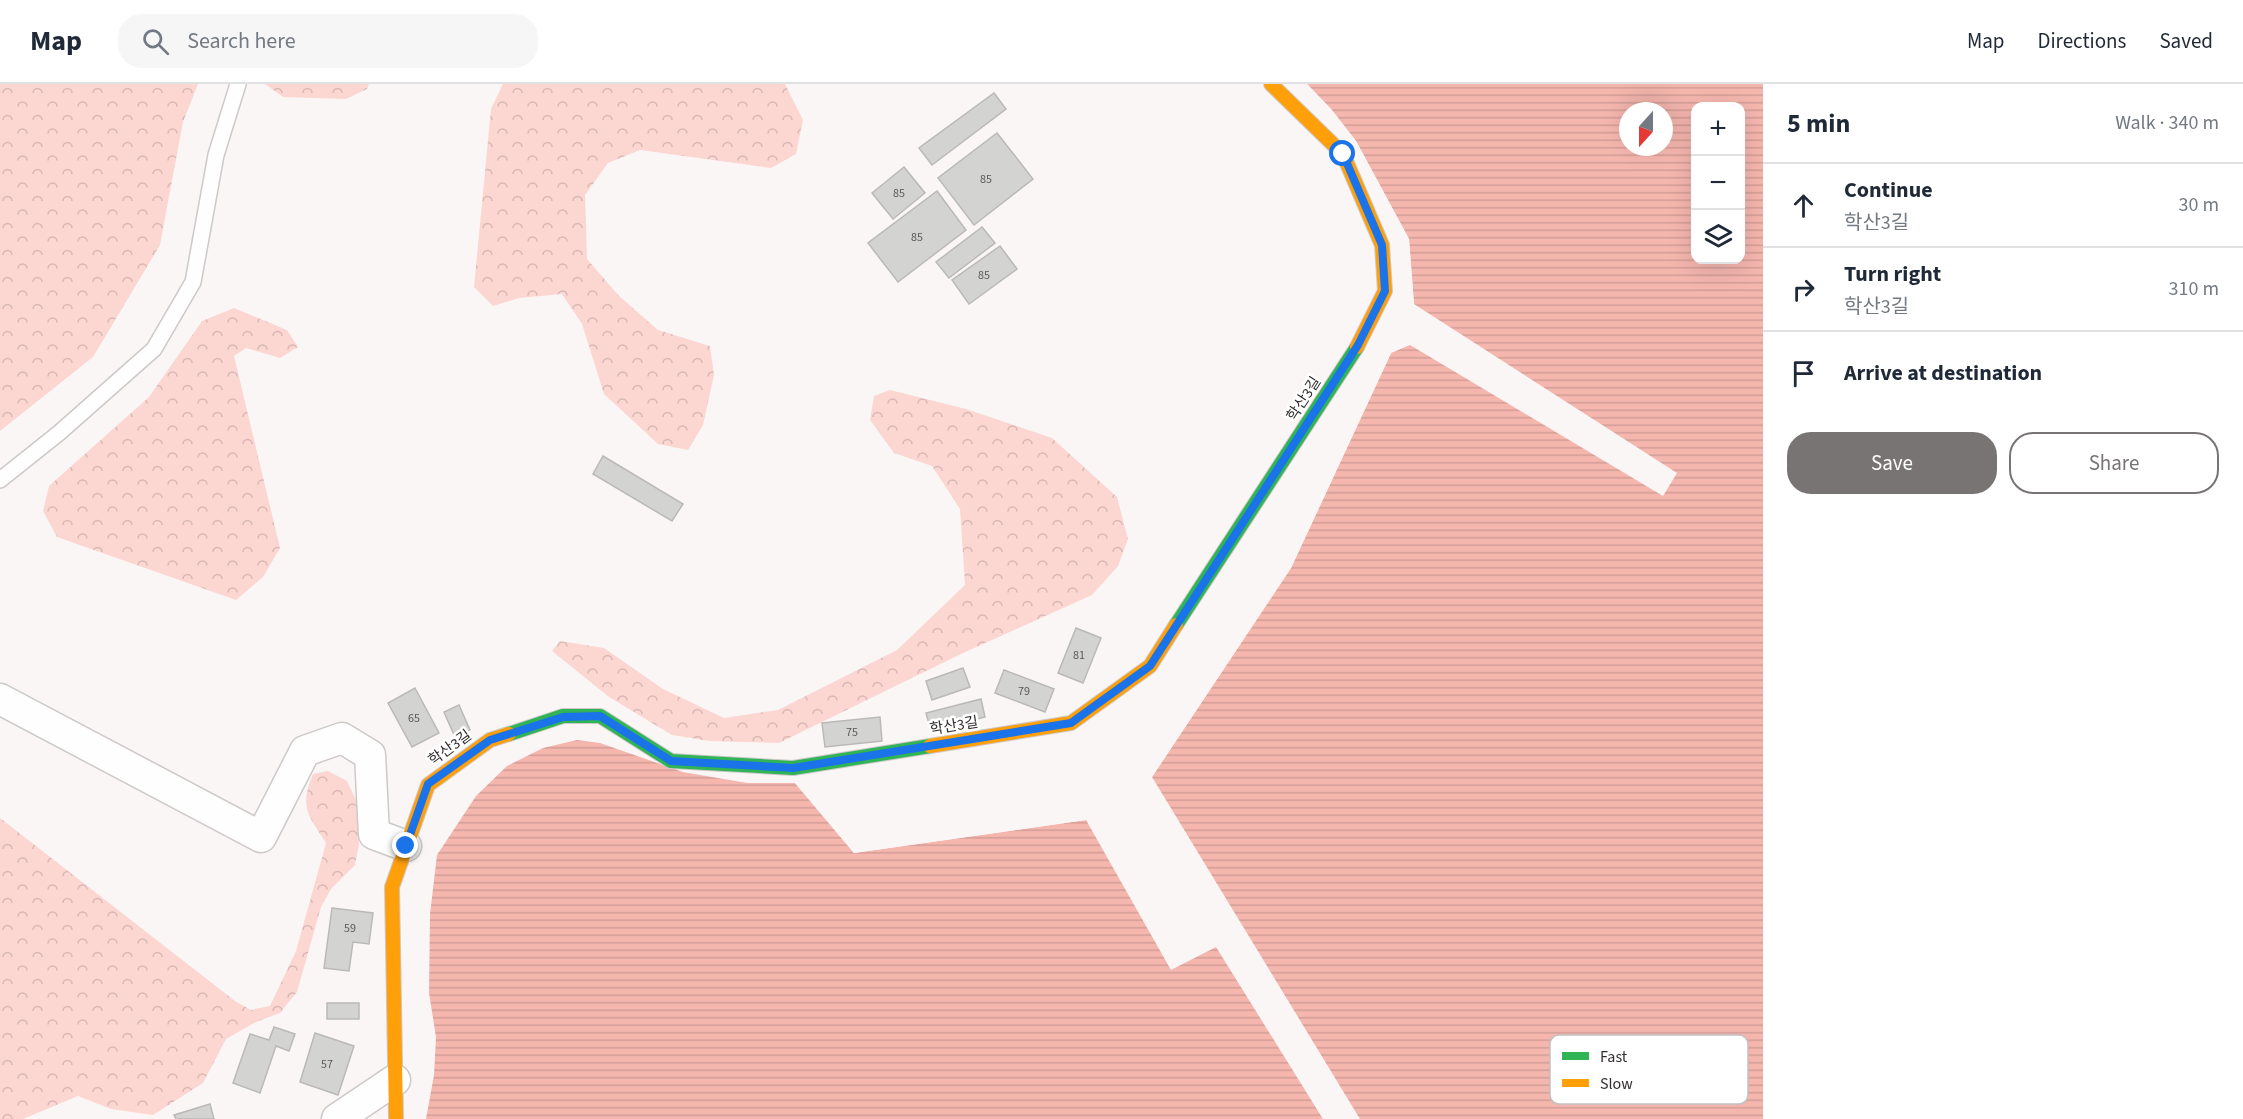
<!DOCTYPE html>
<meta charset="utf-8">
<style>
body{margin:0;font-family:"Source Sans 3","Noto Sans KR",sans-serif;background:#f6f6f7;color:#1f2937}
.controls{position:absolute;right:18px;top:18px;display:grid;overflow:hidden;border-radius:12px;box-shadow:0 6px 24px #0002}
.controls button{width:54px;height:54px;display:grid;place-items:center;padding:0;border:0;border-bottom:2px solid #e0e1e3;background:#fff;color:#1f2937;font:30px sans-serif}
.compass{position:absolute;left:1619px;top:18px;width:54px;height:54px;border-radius:50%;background:#fff;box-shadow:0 6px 24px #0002;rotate:201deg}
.stop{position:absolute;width:18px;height:18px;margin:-14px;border:4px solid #1a73e8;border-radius:50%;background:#fff}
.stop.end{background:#1a73e8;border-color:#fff;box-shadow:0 2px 6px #0008}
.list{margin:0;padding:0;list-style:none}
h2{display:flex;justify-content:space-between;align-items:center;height:78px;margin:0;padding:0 24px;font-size:26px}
h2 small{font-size:20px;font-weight:400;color:#747a83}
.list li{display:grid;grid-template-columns:39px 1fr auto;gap:18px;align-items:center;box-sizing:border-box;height:84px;padding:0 24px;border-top:2px solid #e0e1e3}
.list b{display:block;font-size:22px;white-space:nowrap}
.list p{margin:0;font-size:20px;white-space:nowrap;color:#747a83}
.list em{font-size:20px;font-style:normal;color:#747a83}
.actions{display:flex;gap:12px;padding:18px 24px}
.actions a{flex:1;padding:14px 0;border:2px solid #787474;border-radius:24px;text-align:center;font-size:21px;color:#787474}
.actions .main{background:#787474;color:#fff}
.icon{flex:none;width:33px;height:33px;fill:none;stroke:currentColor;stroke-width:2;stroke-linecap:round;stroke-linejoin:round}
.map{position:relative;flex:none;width:1763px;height:1035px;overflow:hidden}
header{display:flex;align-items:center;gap:36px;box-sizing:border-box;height:84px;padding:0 30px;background:#fff;border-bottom:2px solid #e0e1e3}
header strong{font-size:28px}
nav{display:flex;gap:33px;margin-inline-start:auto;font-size:21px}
.search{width:420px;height:54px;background:#f6f6f7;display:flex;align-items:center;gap:15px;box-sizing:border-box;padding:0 21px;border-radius:24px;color:#747a83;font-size:22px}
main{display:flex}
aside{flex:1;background:#fff}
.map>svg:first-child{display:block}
.forest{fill:url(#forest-crowns)}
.water{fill:url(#water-rules);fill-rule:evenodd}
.pier{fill:#fbf6f6}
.building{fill:#d3d3d2;stroke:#bab9b8;stroke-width:1.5}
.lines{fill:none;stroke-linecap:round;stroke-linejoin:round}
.lane-casing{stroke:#cdc9c8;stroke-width:18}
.street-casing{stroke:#cdc9c8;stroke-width:33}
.fast-casing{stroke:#cdc9c8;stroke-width:16}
.slow-casing{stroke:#cdc9c8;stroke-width:16}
.lane{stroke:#fefefe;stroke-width:15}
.street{stroke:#fefefe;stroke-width:30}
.fast{stroke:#30b455;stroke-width:14}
.slow{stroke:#ff9f0a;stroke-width:14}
.route{stroke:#1a73e8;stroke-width:8}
.labels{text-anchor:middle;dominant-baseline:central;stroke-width:5;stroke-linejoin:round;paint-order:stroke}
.number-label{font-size:12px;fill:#5a5757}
.street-label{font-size:15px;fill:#322e2e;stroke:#fff}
.key{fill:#fff;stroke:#c2c0c0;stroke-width:1.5}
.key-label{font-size:16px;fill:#322e2e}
</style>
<header>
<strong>Map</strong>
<div class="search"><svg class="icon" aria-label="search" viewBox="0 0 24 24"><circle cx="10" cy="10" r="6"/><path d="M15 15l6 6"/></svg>Search here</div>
<nav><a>Map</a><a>Directions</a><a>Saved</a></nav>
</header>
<main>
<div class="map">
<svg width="1763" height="1035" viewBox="0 0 1763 1035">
<defs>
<pattern id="forest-crowns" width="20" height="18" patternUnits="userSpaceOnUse" patternTransform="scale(1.5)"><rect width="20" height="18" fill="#fcd6d1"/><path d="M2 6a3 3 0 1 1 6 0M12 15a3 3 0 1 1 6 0" fill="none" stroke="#d8b8b4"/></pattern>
<pattern id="water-rules" width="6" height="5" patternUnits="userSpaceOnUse" patternTransform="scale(1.5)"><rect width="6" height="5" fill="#f5b6ae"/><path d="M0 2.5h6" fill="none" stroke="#d29d96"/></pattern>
</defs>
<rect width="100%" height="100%" fill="#fbf6f6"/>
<!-- forest -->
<g class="forest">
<path d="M0,0h198l-15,38 -23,123 -67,112 -93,74z"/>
<path d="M265,0h104l-2,5 -21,10 -63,-2z"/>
<path d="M503,0h282l18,36 -7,34 -25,14 -131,-18 -32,13 -23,32 2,64 32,37 39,34 52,16 4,29 -11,50 -15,25 -30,-6 -54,-50 -22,-70 -20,-30 -43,4 -26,8 -19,-19 17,-178z"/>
<path d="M234,224l53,22 11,17 -18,11 -34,-10 -12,8 46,192 -17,29 -27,23 -179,-63 -14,-26 6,-25 100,-89 53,-76z"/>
<path d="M890,306l76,19 86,29 65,59 11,42 -10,27 -26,29 -131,59 -182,89 -70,-2 -37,-6 -63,-38 -57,-46 8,-10 44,7 59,41 61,29 54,-8 119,-60 68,-65 -5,-76 -28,-43 -38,-13 -24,-33 4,-24z"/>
<path d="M328,687l19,10 10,21 2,42 -4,21 -24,24 -10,18 -24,85 -17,21 -24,9 -30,17 -23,44 -50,32 -42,-6 -33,-13 -55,23h-23v-301l235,183 16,9 19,-4 26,-55 30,-108c-18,-29 -27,-35 -13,-69z"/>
</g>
<!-- water -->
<path class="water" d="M1307,0h456v1035h-1337l8,-44 2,-38 -7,-44 1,-79 7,-59 39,-59 31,-30 36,-18 34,-8 23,3 83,29 64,11h48l59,70 232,-33 66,-43 139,-209 123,-264 -5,-65 -53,-98 -25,-32zM1696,22h44v154h-44zM1628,27h36v36h-36z"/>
<!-- pier -->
<path class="pier" d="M1304,0h3l24,25 25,32 53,98 5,65 263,169 -14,23 -253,-151 -19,8 -100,215 -139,209 208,342h-37l-107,-172 -45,23 -85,-150 -232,33 -59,-70 2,-2 59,68 229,-32 65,-42 138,-208 123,-263 -5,-64 -53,-97 -24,-32z"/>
<!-- building -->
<g class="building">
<path d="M994,9l12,16 -74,56 -13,-17z"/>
<path d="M997,49l36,46 -59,46 -36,-47z"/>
<path d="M904,83l21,26 -32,26 -21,-26z"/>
<path d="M937,107l29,39 -68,52 -30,-39z"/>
<path d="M982,143l13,16 -46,35 -13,-16z"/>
<path d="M1000,162l17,23 -48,35 -17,-24z"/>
<path d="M603,372l80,48 -11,17 -79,-47z"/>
<path d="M1076,544l25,10 -18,45 -25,-10z"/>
<path d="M963,584l7,19 -38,13 -6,-19z"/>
<path d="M1004,586l50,19 -9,23 -50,-19z"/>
<path d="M415,604l24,45 -27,14 -24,-44z"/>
<path d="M981,615l4,18 -54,14 -5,-18z"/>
<path d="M459,621l11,25 -15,7 -11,-25z"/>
<path d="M880,633l2,24 -57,6 -3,-24z"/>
<path d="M332,824l41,5 -4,31 -16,-2 -4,29 -25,-3z"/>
<rect x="327" y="919" width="32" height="16"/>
<path d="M274,943l21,7 -6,17 -13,-5 -16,47 -27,-10 17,-49 19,6z"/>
<path d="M315,949l39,13 -16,49 -38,-13z"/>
<path d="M210,1020l4,15h-38l-2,-4z"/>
</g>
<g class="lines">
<defs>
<path id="lane" d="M0,396l59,-47 95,-84 39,-67 23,-127 22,-71"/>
<g id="street">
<path d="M0,615l261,138 44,-86 37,-13 28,17 4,79 32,12"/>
<path d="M337,1035l58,-39"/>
</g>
<g id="fast">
<path d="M1176,541l181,-278"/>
<path d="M509,650l54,-18h37l71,45 122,7 137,-22"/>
</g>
<g id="slow">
<path d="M1271,0l72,70 39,91 3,46 -28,56"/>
<path d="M930,662l141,-23 79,-57 26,-41"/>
<path d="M396,1035l-4,-232 36,-102 62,-45 19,-6"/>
</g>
</defs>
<!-- lane casing -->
<use href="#lane" class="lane-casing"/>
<!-- street casing -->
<use href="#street" class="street-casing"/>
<!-- fast casing -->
<use href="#fast" class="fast-casing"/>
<!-- slow casing -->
<use href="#slow" class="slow-casing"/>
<!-- lane -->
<use href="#lane" class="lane"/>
<!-- street -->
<use href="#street" class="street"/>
<!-- fast -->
<use href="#fast" class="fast"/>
<!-- slow -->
<use href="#slow" class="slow"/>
</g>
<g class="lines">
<!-- route -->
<path class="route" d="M406,762l22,-62 62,-44 73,-23 37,-1 71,45 122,7 278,-45 79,-57 208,-321 27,-54 -3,-46 -39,-91"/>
</g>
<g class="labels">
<!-- number labels -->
<g class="number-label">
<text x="986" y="95">85</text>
<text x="899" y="109">85</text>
<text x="917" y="153">85</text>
<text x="984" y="191">85</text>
<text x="1079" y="571">81</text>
<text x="1024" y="607">79</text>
<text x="414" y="634">65</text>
<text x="852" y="648">75</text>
<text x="350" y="844">59</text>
<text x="327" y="980">57</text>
</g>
<!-- street labels -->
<g class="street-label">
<text transform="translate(1304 315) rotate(-57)">학산3길</text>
<text transform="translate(954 642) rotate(-9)">학산3길</text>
<text transform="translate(450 664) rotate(-36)">학산3길</text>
</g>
</g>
<!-- legend -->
<rect x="1550" y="951" width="198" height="69" rx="9" class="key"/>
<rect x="1562" y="968" width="27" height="8" fill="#30b455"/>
<rect x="1562" y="995" width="27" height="8" fill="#ff9f0a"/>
<g class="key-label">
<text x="1600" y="978">Fast</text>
<text x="1600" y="1005">Slow</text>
</g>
</svg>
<div class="controls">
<button>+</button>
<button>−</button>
<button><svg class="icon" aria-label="layers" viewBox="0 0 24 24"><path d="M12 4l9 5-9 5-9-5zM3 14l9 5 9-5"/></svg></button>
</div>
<svg class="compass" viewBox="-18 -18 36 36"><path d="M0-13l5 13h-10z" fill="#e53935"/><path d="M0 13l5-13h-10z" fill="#747a83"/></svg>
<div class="stop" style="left:1343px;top:70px"></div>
<div class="stop end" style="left:406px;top:762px"></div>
</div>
<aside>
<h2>5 min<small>Walk · 340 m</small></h2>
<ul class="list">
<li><svg class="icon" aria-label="ahead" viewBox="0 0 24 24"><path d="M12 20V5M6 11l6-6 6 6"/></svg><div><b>Continue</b><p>학산3길</p></div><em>30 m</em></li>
<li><svg class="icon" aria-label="right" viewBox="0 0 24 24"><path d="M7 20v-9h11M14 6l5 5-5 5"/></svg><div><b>Turn right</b><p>학산3길</p></div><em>310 m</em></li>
<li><svg class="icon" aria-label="arrive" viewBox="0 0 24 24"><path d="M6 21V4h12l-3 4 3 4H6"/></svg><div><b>Arrive at destination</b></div></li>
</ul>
<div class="actions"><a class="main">Save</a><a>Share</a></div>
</aside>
</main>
